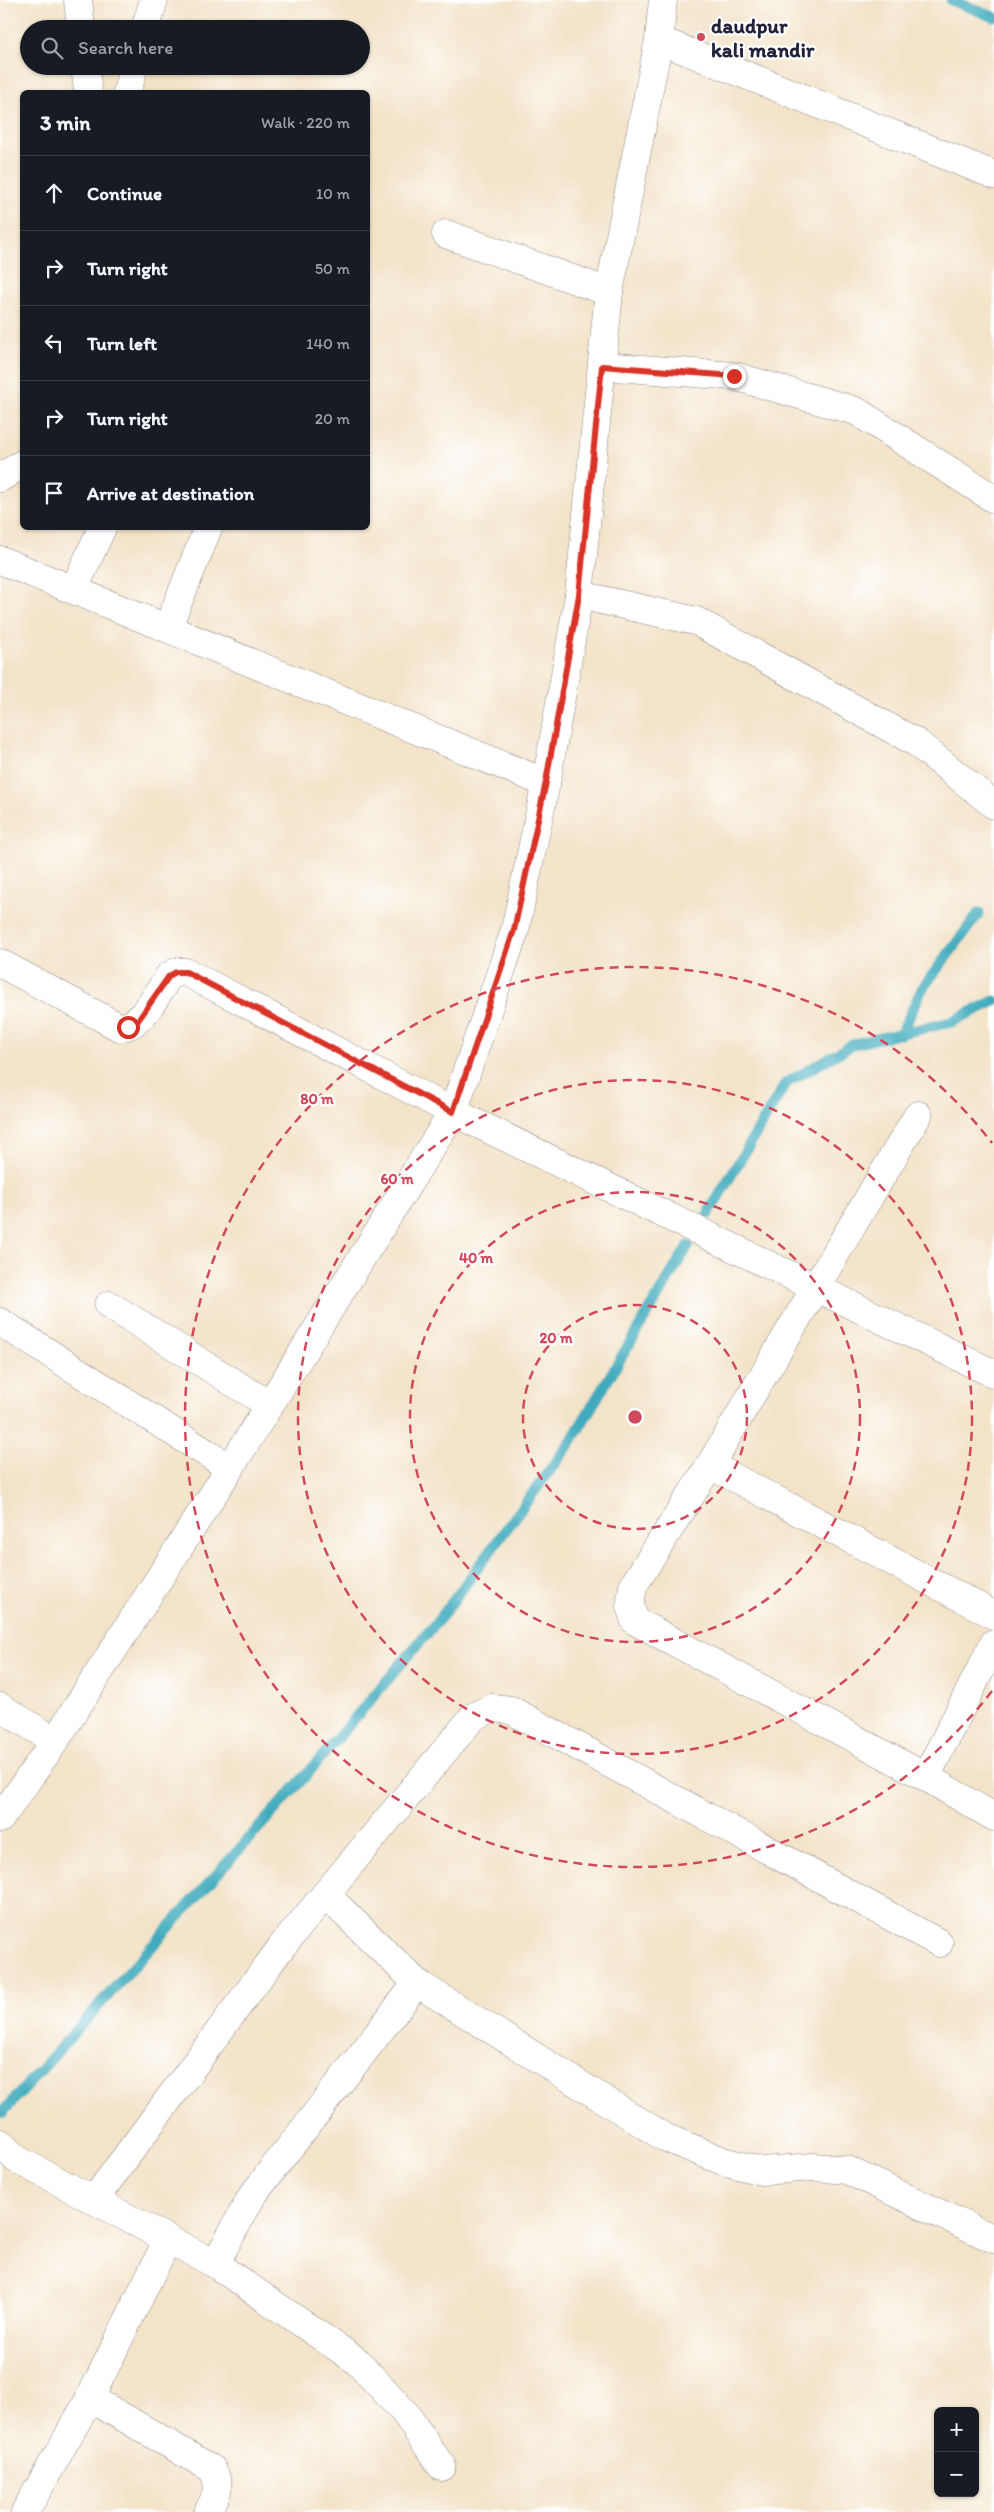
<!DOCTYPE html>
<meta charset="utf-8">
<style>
body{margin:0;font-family:Itim,sans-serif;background:#242831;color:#f1f3f6}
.controls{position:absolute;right:15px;bottom:15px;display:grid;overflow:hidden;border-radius:8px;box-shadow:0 1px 4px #0004}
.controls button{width:45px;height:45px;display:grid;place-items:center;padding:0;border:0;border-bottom:1px solid #363941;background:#171b24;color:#f1f3f6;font:25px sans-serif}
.stop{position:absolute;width:15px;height:15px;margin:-11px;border:4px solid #d93025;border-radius:50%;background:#fff}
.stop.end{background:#d93025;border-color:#fff;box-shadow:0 1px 5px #0008}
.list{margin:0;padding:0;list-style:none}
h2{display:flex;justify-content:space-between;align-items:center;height:65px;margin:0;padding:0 20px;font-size:21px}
h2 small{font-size:16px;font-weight:400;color:#9ea1a6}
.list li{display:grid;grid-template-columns:32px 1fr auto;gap:15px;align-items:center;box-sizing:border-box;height:75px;padding:0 20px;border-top:1px solid #363941}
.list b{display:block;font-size:19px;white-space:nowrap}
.list em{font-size:16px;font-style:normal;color:#9ea1a6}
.icon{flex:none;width:28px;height:28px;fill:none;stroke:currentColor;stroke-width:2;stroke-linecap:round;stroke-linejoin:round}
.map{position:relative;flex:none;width:994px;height:2512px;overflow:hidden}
.search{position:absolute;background:#171b24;box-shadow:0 1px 4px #0004;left:20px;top:20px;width:350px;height:55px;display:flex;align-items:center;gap:12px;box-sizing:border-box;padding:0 18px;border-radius:28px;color:#9ea1a6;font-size:19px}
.panel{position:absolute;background:#171b24;box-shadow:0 1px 4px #0004;left:20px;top:90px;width:350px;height:440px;border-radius:8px}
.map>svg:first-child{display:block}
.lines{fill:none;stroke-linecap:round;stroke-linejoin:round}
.stream{stroke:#3fabbe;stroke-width:11}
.minor-casing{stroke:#8a8282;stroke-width:29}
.minor{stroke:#fff;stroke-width:28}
.route{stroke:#d93025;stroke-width:6}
.ring{fill:none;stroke:#d1495b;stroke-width:2.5;stroke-dasharray:9 6}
.poi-dot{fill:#d1495b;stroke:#fff;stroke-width:2}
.labels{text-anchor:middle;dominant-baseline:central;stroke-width:4.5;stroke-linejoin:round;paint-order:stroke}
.poi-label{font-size:21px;font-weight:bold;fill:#22223b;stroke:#fff;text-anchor:start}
.centre{fill:#d1495b;stroke:#fff;stroke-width:2.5}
.ring-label{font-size:15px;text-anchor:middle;font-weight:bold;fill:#d1495b;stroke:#fff;stroke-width:4.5;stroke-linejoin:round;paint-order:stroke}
</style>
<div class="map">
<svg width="994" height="2512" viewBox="0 0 994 2512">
<rect width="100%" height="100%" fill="#fff"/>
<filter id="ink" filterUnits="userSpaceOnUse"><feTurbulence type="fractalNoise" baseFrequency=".02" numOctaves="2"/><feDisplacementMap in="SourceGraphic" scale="10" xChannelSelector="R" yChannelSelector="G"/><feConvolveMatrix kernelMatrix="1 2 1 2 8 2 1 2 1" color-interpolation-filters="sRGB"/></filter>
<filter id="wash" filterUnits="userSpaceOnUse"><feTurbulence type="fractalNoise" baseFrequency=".0096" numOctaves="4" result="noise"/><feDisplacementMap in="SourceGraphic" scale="20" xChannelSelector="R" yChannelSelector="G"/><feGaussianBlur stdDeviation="1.12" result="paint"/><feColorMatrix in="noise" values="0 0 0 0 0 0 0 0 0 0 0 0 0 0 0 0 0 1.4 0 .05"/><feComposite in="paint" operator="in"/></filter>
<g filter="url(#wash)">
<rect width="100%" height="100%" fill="#f3e3c8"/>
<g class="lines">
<!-- stream -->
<g class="stream">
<path d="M951,0l43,17"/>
<path d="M901,1034l21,-45 57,-76"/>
<path d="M708,1214l78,-131 68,-39 97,-22 43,-21"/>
<path d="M3,2112l305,-339 134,-157 128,-173 118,-197"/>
</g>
</g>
</g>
<g filter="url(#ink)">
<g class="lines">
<defs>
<g id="minor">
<path d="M78,0l3,29"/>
<path d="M145,29l9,-29"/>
<path d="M659,40l335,135"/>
<path d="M85,66l3,26"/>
<path d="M127,92l7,-26"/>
<path d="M446,234l163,58"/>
<path d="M602,366l132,10 122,35 138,88"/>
<path d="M0,478l22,-14"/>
<path d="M0,560l546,223"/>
<path d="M74,589l28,-61"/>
<path d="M579,595l117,26 221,122 77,62"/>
<path d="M168,627l40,-99"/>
<path d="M0,963l119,64c23,1 38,-34 50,-51l7,-4h10l267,140 541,262"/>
<path d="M918,1115l-208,350 -77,121 -3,20 5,15 291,156 68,40"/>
<path d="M109,1305l159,99"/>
<path d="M0,1322l230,146"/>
<path d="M710,1465l284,150"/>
<path d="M0,1707l55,34"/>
<path d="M926,1777l68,-134"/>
<path d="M0,1819l55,-78 175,-273 223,-356 62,-182 31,-147 33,-188 30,-303 50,-252 4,-40"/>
<path d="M325,1894l92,89 247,154 59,24 38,10 53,-4 33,3 147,69"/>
<path d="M0,2143l16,16 199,105 142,97 48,52 37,54"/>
<path d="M94,2200l189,-255 190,-228 19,-9 19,2 428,233"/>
<path d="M215,2264l37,-68 165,-213"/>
<path d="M90,2398l122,71c10,18 5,25 -4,43"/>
<path d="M25,2512l65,-114 78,-159"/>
</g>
</defs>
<!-- minor casing -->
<use href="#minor" class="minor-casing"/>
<!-- minor -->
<use href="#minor" class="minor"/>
</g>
</g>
<g class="lines" filter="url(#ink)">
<!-- route -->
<path class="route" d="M128,1027l9,-5 32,-46 7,-4h10l267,140 61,-182 32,-148 33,-187 23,-229 132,10"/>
</g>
<!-- distance rings -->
<g class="ring">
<circle cx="635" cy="1417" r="112"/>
<circle cx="635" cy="1417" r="225"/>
<circle cx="635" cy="1417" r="337"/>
<path d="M992 1691A450 450 0 1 1 992 1143"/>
</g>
<!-- markers -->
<circle class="poi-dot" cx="701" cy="37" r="5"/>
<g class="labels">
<!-- poi labels -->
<g class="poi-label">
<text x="711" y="25">daudpur<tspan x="711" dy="24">kali mandir</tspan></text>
</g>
</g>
<circle cx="635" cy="1417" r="8" class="centre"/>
<g class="ring-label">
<text x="317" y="1104">80 m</text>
<text x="397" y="1184">60 m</text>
<text x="476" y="1263">40 m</text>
<text x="556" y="1343">20 m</text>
</g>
</svg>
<div class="controls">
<button>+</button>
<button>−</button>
</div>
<div class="stop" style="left:128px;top:1027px"></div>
<div class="stop end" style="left:734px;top:376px"></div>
<div class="search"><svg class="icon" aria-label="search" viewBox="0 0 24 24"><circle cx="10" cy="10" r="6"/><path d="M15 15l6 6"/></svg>Search here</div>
<section class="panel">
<h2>3 min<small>Walk · 220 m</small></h2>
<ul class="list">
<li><svg class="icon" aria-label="ahead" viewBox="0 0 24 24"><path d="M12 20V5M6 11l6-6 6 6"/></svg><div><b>Continue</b></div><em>10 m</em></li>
<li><svg class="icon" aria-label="right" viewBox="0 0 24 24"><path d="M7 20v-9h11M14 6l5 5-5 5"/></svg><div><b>Turn right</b></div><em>50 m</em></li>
<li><svg class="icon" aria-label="left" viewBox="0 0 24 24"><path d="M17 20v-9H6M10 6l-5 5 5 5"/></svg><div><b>Turn left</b></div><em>140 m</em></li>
<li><svg class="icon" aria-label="right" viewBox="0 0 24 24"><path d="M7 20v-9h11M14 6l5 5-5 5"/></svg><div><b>Turn right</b></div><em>20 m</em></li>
<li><svg class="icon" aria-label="arrive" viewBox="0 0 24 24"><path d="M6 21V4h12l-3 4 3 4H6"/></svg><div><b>Arrive at destination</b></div></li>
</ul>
</section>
</div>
